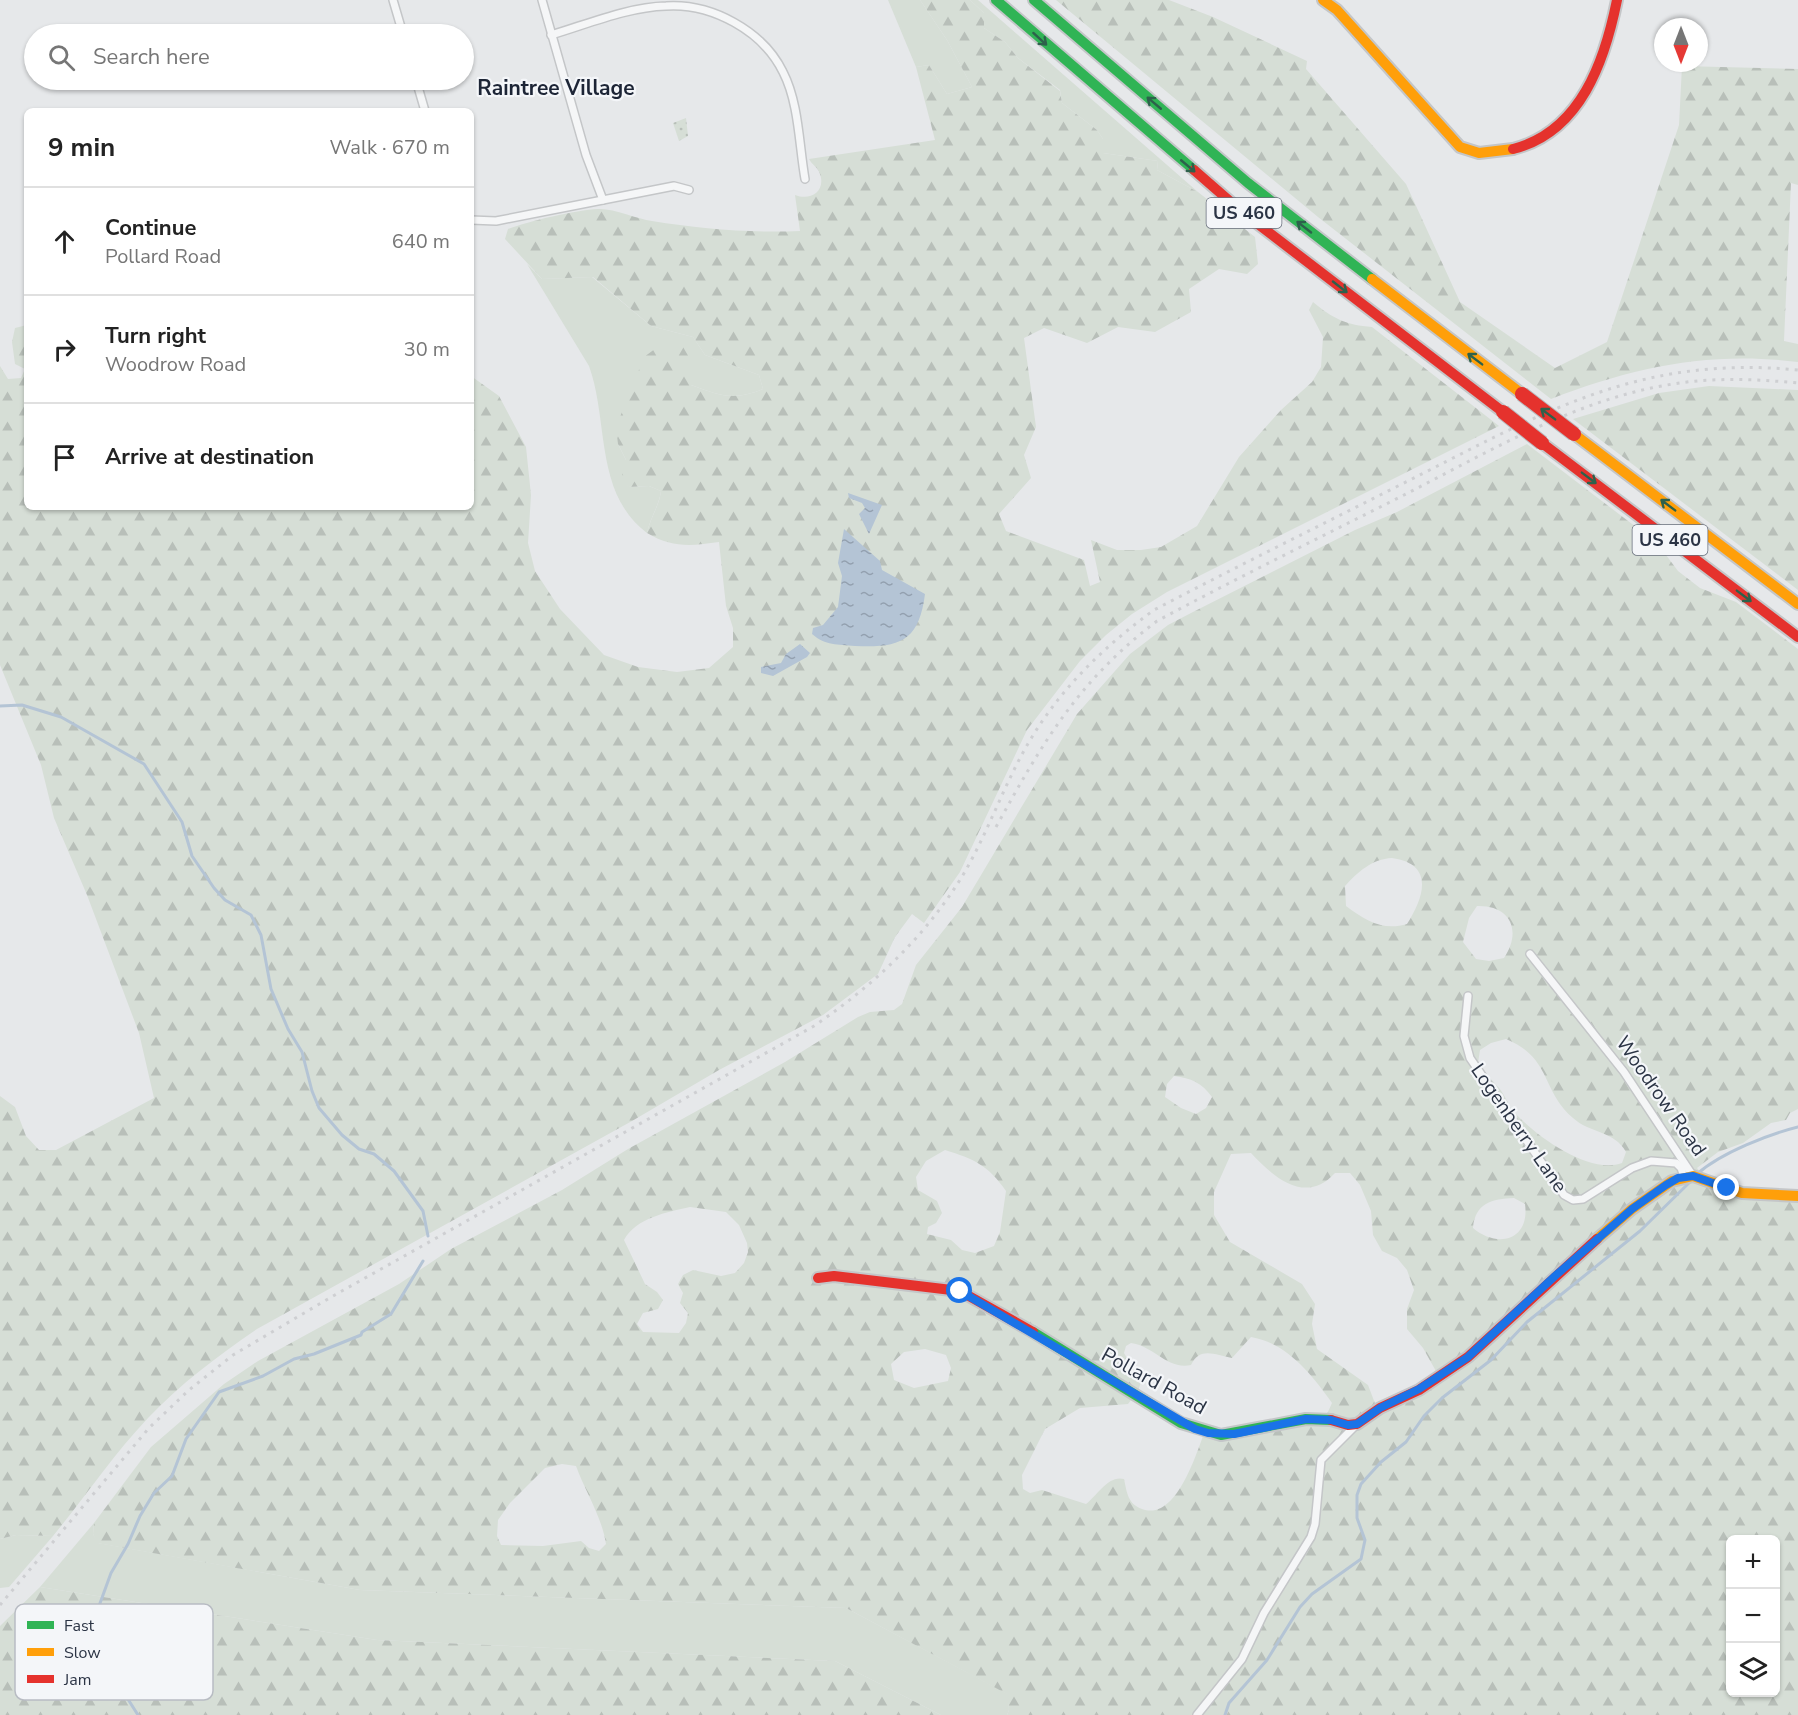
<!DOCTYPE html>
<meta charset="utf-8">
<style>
body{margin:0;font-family:"Nunito Sans",sans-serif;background:#f2f2f2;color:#222}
.controls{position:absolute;right:18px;bottom:18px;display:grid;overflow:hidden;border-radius:9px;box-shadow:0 2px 4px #0004}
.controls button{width:54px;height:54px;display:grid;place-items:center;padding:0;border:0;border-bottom:2px solid #e0e0e0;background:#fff;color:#222;font:30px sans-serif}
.compass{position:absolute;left:1654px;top:18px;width:54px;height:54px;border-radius:50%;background:#fff;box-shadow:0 2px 4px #0004;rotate:180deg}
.stop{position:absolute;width:18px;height:18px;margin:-14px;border:4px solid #1a73e8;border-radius:50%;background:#fff}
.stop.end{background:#1a73e8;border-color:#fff;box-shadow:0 2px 6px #0008}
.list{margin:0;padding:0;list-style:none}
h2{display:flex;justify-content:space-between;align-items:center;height:78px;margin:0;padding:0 24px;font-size:26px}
h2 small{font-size:20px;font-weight:400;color:#767676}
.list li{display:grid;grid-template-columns:39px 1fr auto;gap:18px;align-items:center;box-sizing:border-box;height:108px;padding:0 24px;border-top:2px solid #e0e0e0}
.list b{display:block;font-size:22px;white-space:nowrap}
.list p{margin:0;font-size:20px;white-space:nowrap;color:#767676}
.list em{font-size:20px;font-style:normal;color:#767676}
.icon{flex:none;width:33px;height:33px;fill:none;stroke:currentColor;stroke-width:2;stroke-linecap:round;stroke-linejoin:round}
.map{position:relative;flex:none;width:1798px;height:1715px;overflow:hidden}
.search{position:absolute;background:#fff;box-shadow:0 2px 4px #0004;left:24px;top:24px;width:450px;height:66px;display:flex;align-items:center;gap:15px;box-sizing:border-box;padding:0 21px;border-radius:33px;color:#767676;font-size:22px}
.panel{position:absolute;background:#fff;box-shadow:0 2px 4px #0004;left:24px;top:108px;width:450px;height:402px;border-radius:9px}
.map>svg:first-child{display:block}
.grass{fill:#d6ded6}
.forest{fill:url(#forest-firs);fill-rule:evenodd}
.park{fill:url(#park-dots)}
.water{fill:url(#water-ripples)}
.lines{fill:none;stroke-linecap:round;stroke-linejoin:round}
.stream{stroke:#b4c4d5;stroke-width:3}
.street-casing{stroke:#c4c6c8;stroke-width:10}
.fast-casing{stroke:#c4c6c8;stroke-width:14}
.slow-casing{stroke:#c4c6c8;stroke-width:14}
.jam-casing{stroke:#c4c6c8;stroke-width:14}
.street{stroke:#f5f6f7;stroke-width:7}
.fast{stroke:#30b455;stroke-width:10}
.slow{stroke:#ff9f0a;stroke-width:10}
.jam{stroke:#e5322d;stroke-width:10}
.rail{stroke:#cecfd2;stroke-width:3;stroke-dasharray:3 6;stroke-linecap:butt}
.jam-bridge-casing{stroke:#b8bbbf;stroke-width:16;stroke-linecap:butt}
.jam-bridge{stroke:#e5322d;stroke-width:14}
.oneway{stroke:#2d614b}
.route{stroke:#1a73e8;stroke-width:8}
.labels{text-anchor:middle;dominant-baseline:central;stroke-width:4.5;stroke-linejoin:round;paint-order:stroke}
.shield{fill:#f4f6f9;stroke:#676e7b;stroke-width:1.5}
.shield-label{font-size:18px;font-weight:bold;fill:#2b3445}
.street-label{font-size:20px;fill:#2b3445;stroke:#f4f6f9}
.neighbourhood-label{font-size:21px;font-weight:bold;fill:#1d2536;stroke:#f4f6f9}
.key{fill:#f4f6f9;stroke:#b8bcc3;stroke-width:1.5}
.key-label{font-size:16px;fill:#2b3445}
</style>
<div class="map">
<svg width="1798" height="1715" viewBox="0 0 1798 1715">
<defs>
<pattern id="forest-firs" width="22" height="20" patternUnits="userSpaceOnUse" patternTransform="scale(1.5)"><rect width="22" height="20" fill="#d6ded6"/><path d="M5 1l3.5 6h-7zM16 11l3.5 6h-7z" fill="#b8bfb9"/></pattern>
<pattern id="park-dots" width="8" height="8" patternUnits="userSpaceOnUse" patternTransform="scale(1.5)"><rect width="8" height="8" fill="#d6ded6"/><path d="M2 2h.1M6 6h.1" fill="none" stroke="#b8bfb9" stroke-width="1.8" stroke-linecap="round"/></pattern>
<pattern id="water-ripples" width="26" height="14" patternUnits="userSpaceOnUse" patternTransform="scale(1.5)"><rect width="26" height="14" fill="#b4c4d5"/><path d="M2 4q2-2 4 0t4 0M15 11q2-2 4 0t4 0" fill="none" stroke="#93a0af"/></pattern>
</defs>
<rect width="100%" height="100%" fill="#e6e8ea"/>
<!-- grass -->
<g class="grass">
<path d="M888,0h32l27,40 25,47 -25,7 -18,-29 -13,2z"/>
<path d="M970,0h8l220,192 -41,-22 1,-9 -55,-8v-14l-6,-9 -35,-27 -2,-13 -42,-32 -13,-16 -21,-14v-15z"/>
<path d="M527,264l15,15 50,-2 59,49 42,11 12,18 54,20 4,14c-29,12 -42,7 -72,-4l-73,59 8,16 2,27 21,-1 12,5c-2,15 -11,27 -14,42 -53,-40 -38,-112 -58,-167z"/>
<path d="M94,1523l-1,11 5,9 262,47 486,18 162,86 1,16 -2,5h-66l-106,-54 -458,-21 -337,-53z"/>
<path d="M16,1535l37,1 -44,51 -9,1v-49z"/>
</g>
<!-- forest -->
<g class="forest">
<path d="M920,0h50l14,13v15l21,14 13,16 42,33 2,12 35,27 6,9v14l55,8 -1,9 41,22 57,45 3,27 -11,10 -28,-5 -30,20 2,23 -36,20 -37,-5 -31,16 -43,-15 -20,10 12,89 -12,28 7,23 -32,36 7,17 78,29 6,26 10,-4 -9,-42 26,10h24l20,-3 36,-21 42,-69 42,-47 31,-28 9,-15 2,-30 -14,-27 4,-8c20,17 34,23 59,25l127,99 -332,166 -35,22 -26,21 -26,26 -53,69 -67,142 -36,51 -12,-9 -17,23 -17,37 -55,41 -104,55 -87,51 -375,208c-38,26 -77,55 -109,89 -35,37 -63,79 -95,118l-37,-1 -16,4v-443l15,11 11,29 13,14h17l98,-52 -15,-65 -52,-138 -33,-77 -13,-53 -41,-100v-299l8,13 13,-1 4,-9 -10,-5 -3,-22 3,-14 12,-3v182h444v-131l28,20 27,51 5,48 -3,48 7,28 25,38 44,46 34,12 39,5 32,-4 24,-21v-19l-7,-22 -7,-64c-28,4 -47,6 -72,-9 3,-15 12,-26 14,-42l-12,-5 -21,1 -6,-13 4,-14 -8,-16 -2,-17 28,-70 19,-14 20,4 11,19 -3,19c30,11 43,16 72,4l-4,-14 -54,-20 -12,-18 -42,-11 -58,-49 -51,2 -37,-40 3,-10c21,-8 68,-19 90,-20 15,-1 39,10 54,12 49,8 98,12 148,10l-5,-36c15,6 31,-3 25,-21 -2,-7 -8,-9 -11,-15l126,-19 -19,-73 13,-2 18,29 25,-7 -25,-47z"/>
<path d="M1056,0h113l44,17 94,44 -1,8 100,115 54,118 95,66 52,-26 72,-217 3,-59 116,3v116l-7,-2 -7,158 14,3v18c-89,-11 -164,5 -247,37l-233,-182z"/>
<path d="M1709,386l89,4v200l-225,-171 86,-26z"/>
<path d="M1527,444l130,99 21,28 22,17 36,14 62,47v460l-8,4 -4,7 -15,3 -28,20 -25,9 -21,16 4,5 45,16 52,3v523h-791l2,-5 -2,-16 -161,-86 -486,-18 -263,-47 -4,-9 1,-11 57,-76 73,-63 34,-23 141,-77 52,-35 111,-59 66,-41 157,-87 73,-45 12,-5 24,-2 8,-6 14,-39 46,-58 115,-193 53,-60 38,-29 23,-12 164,-83 42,-18zM1392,858c43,6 32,39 15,66 -24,7 -41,-3 -61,-18l-1,-20c13,-14 27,-27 47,-28zM1477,906c34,-1 45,25 27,52l-15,3 -13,-2 -13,-17 6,-24zM1506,1039c46,19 35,52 67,79 16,15 42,13 53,34l-4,11c-33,12 -86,-27 -108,-51 -6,-7 -9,-17 -15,-24 -7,-8 -15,-16 -21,-25l2,-13 11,-7zM1174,1076c17,2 28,7 38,21l-6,11 -10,6 -15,-6 -16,-11 2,-13zM945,1150c29,9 43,15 61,41l-6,41 -6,14 -19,7 -13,-3 -11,-10 -24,-6 1,-7 8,-4 6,-10 -5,-12 -19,-11 -2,-13 10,-16zM1251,1153c23,25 55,52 84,20h15l10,12 11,26 2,24 9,16 15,7 10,12 7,20 -7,19v20l16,19 14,25 -24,15 -37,18 -8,-21 -51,-36 -5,-25 3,-20 -13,-20 -72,-42 -16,-27v-23l17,-38zM1514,1198l11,6c5,36 -27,45 -52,24 2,-25 19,-29 41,-30zM690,1207l36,5 13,13 8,18 1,9 -4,11 -9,10 -14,3 -28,-6 -10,5 -5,9 5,9 -3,10 8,10 -2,10 -7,10 -36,-1 -6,-8 6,-11 15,-4 5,-9 -6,-8 -12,-8 -21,-44c12,-22 43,-28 66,-33zM1251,1337c36,6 61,38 81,66l-5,11h-22l-85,16 -14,-2c-9,23 -29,94 -64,81 -14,-5 -15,-16 -18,-30 -16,-4 -26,16 -38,25l-44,-14 -12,3 -7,-4 -1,-14 23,-46 35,-21 48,-4 10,-13 3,-9 -17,-29 2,-7 5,-3c23,3 36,27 60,22 9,-19 24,-10 41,-7zM925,1349l21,6 5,13 -3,13 -34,7 -20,-8 -3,-16 13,-12zM562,1464l14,2c9,25 26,51 30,78l-7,7 -10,-3 -8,-7 -38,5 -42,-1 -4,-9 1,-16 12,-17 35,-35zM1730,1540h46v152h-46z"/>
<path d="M40,1587l337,53 458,21 106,54h-941v-89z"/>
</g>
<!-- park -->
<path class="park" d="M686,118l2,18 -9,5 -6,-18z"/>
<!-- water -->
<g class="water">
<path d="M848,493l34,12 -13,29 -10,-20 6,-6 -3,-5 -13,-5z"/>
<path d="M844,529l36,32 2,9 43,24c-6,48 -26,54 -70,52 -18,-2 -29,0 -43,-12l1,-6 10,-3 15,-18 4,-31 -4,-13z"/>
<path d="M800,644l10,9 -3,4 -34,19 -12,-3v-6l20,-4 5,-9z"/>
</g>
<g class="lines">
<!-- stream -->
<g class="stream">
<path d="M0,706l22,-1 39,12 83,47 38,58 10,34 22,32 11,12 26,15 10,20 10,54 17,40 14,23 10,39 7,17 23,27 17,14 15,5 20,17 29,40 5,25"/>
<path d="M1697,1174c25,-22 73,-40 101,-47"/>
<path d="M138,1715l-31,-49 -12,-49 16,-44 17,-29 12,-28 14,-23 18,-17 14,-37 33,-47 44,-16 31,-17 20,-5 47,-19 1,-3 29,-18 32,-53"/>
<path d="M1225,1715l4,-12 38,-43 33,-53 12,-13 49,-35 4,-19 -8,-22v-23l4,-11 20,-22 25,-20 18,-26 18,-18 49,-38 36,-38 113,-91 51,-50"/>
</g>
<defs>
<g id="street">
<path d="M393,0l10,34"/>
<path d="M542,0l44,155 17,45"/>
<path d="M551,35c37,-11 77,-28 115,-29 46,-3 97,25 117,66 16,31 16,73 22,107"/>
<path d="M416,80l9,31"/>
<path d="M471,220l25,1 178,-35 15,4"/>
<path d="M1530,954l94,118 69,104"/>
<path d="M1468,996l-4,40 6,22 94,137 9,5 10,-1 49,-31 19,-7 25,2 5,5 3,9"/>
<path d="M1197,1715l45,-56 22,-46 47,-76 4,-13 6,-64 36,-36"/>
</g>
<g id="fast">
<path d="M996,0l198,170"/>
<path d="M1034,0l214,183 124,96"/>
<path d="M1033,1332l148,91 40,12 85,-16 25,1"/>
</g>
<g id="slow">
<path d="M1323,0l14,10 123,137 19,6 34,-4"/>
<path d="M1372,279l150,115"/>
<path d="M1574,434l224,170"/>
<path d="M1597,1239l35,-30 40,-28 21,-5 49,17 56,3"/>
</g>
<g id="jam">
<path d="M1513,149c68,-17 92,-89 104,-149"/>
<path d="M1194,170l47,41 262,201"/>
<path d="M1542,443l256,194"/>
<path d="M818,1278l16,-2 126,15 73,41"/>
<path d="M1331,1420l17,5 9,-1 23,-16 39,-18 49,-33 129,-118"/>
</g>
</defs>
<!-- street casing -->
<use href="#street" class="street-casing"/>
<!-- fast casing -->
<use href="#fast" class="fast-casing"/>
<!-- slow casing -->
<use href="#slow" class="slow-casing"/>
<!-- jam casing -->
<use href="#jam" class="jam-casing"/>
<!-- street -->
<use href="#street" class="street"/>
<!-- fast -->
<use href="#fast" class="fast"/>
<!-- slow -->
<use href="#slow" class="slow"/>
<!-- jam -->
<use href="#jam" class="jam"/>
<!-- rail -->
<g class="rail">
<path d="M996,827c47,-85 82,-146 161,-206 80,-43 162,-83 243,-124 85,-43 172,-96 267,-112 44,-8 87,-6 131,-2"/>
<path d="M0,1605l149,-177 40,-38 44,-35 100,-59 481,-270c60,-41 111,-89 149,-151 26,-44 42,-94 69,-138 31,-51 74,-92 122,-127 80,-42 161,-82 242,-123 140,-70 238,-133 402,-117"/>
</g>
<defs>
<g id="jam-bridge">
<path d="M1522,394l52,40"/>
<path d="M1503,412l39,31"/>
</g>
</defs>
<!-- jam-bridge casing -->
<use href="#jam-bridge" class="jam-bridge-casing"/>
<!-- jam-bridge -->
<use href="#jam-bridge" class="jam-bridge"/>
</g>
<!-- one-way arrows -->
<defs><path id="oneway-shaft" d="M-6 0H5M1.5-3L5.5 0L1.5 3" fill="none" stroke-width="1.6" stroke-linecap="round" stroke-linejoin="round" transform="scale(1.5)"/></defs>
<g class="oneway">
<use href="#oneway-shaft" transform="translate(1040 39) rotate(42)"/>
<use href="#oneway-shaft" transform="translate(1154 103) rotate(-140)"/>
<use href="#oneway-shaft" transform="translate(1188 166) rotate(40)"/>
<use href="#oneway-shaft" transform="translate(1304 227) rotate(-142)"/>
<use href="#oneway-shaft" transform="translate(1340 287) rotate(38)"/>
<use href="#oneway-shaft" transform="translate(1475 359) rotate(-143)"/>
<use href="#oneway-shaft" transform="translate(1548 414) rotate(-143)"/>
<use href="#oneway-shaft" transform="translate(1589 478) rotate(37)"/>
<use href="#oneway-shaft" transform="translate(1668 505) rotate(-143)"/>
<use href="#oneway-shaft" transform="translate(1744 596) rotate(37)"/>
</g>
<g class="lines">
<!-- route -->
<path class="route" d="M960,1291l235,138 13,4 26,1 72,-15 25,1 17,5 9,-1 23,-16 39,-19 49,-32 87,-81 77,-67 34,-24 12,-7 15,-2 34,12"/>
</g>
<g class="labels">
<!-- shield labels -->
<g class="shield">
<rect x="1206.5" y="198" width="75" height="30" rx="4.5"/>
<rect x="1632.5" y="525" width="75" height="30" rx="4.5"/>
</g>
<g class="shield-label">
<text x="1244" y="213">US 460</text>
<text x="1670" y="540">US 460</text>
</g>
<!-- street labels -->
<g class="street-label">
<text transform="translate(1661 1096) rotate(55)">Woodrow Road</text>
<text transform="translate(1519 1128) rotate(55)">Logenberry Lane</text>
<text transform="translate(1154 1381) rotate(29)">Pollard Road</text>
</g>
<!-- neighbourhood labels -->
<g class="neighbourhood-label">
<text x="556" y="88">Raintree Village</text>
</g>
</g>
<!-- legend -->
<rect x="15" y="1604" width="198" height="96" rx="9" class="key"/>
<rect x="27" y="1621" width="27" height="8" fill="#30b455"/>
<rect x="27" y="1648" width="27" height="8" fill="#ff9f0a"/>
<rect x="27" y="1675" width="27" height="8" fill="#e5322d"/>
<g class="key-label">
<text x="64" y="1631">Fast</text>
<text x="64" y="1658">Slow</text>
<text x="64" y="1685">Jam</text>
</g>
</svg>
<div class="controls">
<button>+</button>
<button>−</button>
<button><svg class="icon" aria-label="layers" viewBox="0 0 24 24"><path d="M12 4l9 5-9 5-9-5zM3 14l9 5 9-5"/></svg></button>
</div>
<svg class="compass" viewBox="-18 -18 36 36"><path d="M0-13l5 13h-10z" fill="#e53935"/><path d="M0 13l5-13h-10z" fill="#767676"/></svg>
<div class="stop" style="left:960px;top:1291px"></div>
<div class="stop end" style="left:1727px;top:1188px"></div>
<div class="search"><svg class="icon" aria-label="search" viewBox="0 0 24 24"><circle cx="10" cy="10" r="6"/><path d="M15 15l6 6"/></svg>Search here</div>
<section class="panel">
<h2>9 min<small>Walk · 670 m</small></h2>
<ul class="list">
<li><svg class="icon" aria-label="ahead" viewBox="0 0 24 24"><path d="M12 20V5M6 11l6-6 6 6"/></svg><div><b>Continue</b><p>Pollard Road</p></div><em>640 m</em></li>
<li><svg class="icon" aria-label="right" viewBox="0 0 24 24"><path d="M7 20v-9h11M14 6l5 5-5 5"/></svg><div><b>Turn right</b><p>Woodrow Road</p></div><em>30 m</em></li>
<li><svg class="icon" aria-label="arrive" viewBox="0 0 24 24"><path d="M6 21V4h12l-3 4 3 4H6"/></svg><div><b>Arrive at destination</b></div></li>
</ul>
</section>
</div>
